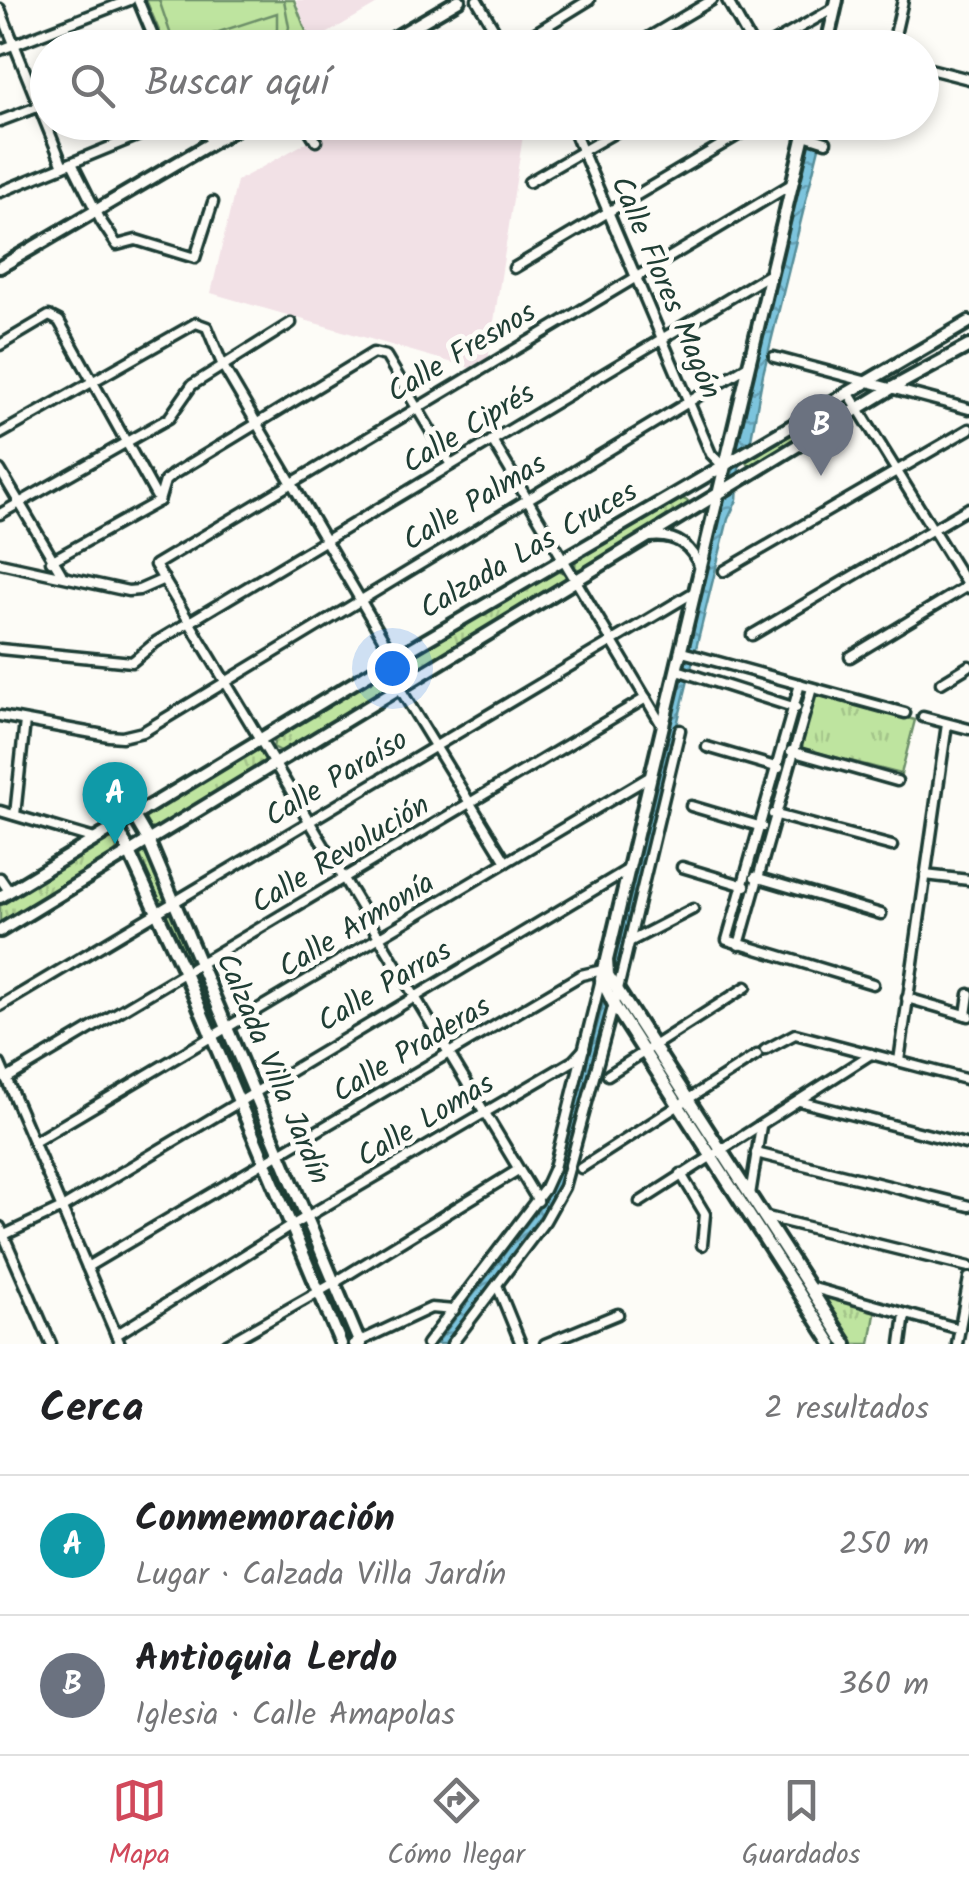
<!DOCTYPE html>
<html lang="es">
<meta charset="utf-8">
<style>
body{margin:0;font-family:Kalam,sans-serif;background:#f6f6f6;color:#202124}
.you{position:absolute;left:392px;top:668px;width:35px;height:35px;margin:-25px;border:8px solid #fff;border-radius:50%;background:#1a73e8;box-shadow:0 0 0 15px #1a73e833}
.badge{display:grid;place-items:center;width:65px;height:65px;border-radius:50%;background:#d1495b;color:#fff;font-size:32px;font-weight:700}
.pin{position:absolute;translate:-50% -82px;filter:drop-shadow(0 2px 5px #0008)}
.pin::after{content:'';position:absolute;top:52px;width:35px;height:30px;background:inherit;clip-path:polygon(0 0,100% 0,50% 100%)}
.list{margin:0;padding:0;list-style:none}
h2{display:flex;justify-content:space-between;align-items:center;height:130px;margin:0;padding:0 40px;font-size:42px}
h2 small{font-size:32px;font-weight:400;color:#757577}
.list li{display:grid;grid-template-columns:65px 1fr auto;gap:30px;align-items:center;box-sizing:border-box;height:140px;padding:0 40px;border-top:2px solid #e0e0e0}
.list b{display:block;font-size:38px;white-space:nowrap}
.list p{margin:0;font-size:32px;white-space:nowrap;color:#757577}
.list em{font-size:32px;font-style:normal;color:#757577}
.icon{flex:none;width:55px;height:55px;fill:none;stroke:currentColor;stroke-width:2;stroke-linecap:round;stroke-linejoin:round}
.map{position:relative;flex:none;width:969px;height:1344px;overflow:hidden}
.search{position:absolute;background:#fff;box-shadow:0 5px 15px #0003;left:30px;right:30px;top:30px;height:110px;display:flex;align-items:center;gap:25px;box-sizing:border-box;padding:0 35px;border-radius:55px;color:#757577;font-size:38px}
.sheet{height:410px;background:#fff}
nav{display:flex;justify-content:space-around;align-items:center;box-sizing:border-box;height:140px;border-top:2px solid #e0e0e0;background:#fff;font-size:28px;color:#757577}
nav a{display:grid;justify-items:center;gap:5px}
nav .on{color:#d1495b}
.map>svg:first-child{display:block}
.built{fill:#f2e1e6}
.grass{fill:url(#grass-dots);stroke:#6e906a;stroke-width:2.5}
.park{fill:url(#park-tufts);stroke:#6e906a;stroke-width:2.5}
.pitch{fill:#bee49f;stroke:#6e906a;stroke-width:2.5}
.water{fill:url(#water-waves);stroke:#578e99;stroke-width:2.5}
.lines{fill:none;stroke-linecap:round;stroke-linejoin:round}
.street-casing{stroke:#1f3d34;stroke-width:15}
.secondary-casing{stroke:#1f3d34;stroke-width:18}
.street{stroke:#fdfcf7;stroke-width:8}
.secondary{stroke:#fdfcf7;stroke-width:10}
.labels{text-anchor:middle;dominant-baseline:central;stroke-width:10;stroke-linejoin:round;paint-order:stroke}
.street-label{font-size:30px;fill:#1f3d34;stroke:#fdfcf7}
</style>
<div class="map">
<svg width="969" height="1344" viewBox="0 0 969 1344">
<defs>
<pattern id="grass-dots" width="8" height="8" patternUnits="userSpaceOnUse" patternTransform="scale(2.5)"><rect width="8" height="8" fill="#bee49f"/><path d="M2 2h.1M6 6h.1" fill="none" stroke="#a3c48a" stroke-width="1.8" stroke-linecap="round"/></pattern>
<pattern id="park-tufts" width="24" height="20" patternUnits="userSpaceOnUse" patternTransform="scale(2.5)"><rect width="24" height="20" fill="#bee49f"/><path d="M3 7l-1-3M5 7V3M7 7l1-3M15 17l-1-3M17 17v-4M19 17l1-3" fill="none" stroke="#a3c48a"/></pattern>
<pattern id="water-waves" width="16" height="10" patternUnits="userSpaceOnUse" patternTransform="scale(2.5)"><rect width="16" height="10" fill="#7cc4dd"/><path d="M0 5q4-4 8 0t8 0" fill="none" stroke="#65a0b4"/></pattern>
</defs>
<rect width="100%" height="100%" fill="#fdfcf7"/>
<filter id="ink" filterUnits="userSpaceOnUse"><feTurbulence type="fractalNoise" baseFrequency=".01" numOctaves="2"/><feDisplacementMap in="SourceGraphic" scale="20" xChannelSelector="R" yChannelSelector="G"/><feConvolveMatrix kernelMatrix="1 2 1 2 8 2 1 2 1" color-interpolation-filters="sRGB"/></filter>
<g filter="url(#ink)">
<!-- built -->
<g class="built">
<path d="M296,0h88l-73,43z"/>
<path d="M341,123h184l-37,237 -14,9 -263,-76 26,-112z"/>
</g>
<!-- grass -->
<path class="grass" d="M141,850l3,1 24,50 189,443h-7l-211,-491z"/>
<!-- park -->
<g class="park">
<path d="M146,0h148l15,39 -14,8h-129z"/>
<path d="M848,402l4,7 -101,59 -5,-7z"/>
<path d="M677,496l11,5v7l-103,64 -10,-4 1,-12z"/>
<path d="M558,570l7,4 2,7 -158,100 -11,-5v-10l155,-95z"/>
<path d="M377,675l11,4 1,9 -97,60 -9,4 -10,-5 2,-8z"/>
<path d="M813,694l102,26 -14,54 -101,-26z"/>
<path d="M250,750h9l7,4 -1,10 -108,66 -11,-3 -2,-6 5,-9z"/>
<path d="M109,838l5,3 3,8 -5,8 -112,68v-25z"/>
<path d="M809,1291l67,17 -6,36h-27z"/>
</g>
<!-- pitch -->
<path class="pitch" d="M159,0h125l5,27 -5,20h-17l10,-18v-16l-89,29 4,5h-17z"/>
<!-- water -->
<path class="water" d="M813,123h12l-62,251 -12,65 -12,29 -2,32 -9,19 -151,609 -18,55 -16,29 -98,132h-9l103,-136 16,-29 53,-194 105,-456 21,-61 4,-39 13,-59z"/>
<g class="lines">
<defs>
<g id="street">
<path d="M138,0l20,48"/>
<path d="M477,0l28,48"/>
<path d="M727,0l27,48"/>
<path d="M0,9l63,157"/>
<path d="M827,42l20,6"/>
<path d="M511,48l78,-48"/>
<path d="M631,48l81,-48"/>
<path d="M764,48l72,-41"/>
<path d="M892,48l11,-48"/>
<path d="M0,50l130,-50"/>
<path d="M922,67l47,12"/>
<path d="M0,121l48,-18"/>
<path d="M194,122l19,20"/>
<path d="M304,122l12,19"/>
<path d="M570,122l141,332 13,13"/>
<path d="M797,122l7,13 22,7"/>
<path d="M72,163l29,58 16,24 19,-5 59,18 18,-56"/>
<path d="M529,182l104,-60"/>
<path d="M0,192l171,-70"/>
<path d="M514,268l246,-146"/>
<path d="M0,345l49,-29 10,5 100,180"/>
<path d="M774,357l195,52"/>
<path d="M848,392l121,196"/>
<path d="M0,434l196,-111 11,4 16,39 172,293"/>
<path d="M492,440l171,287"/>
<path d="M0,470l61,103"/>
<path d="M159,501l6,-20 7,-6 201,-122 13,3 65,109"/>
<path d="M0,514l169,-96 23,-33 99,-62"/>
<path d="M650,537c25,-3 41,8 50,31"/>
<path d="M51,561l108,-60"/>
<path d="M0,563l128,28 11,-1 25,-11"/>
<path d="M724,571l245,-142"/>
<path d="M752,635l217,-127"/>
<path d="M0,649l132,13 24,-20 614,-368"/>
<path d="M682,652l223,61"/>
<path d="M850,657l119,-72"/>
<path d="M385,664l121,198"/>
<path d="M677,670l119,38"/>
<path d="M941,683l28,-17"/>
<path d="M800,684l-73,256 146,44"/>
<path d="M0,716l109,20 13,1 21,-5 605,-366"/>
<path d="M923,717l46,12"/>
<path d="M707,747l72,21"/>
<path d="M791,751l106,30"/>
<path d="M99,794l19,2 16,20"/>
<path d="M691,806l71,21"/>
<path d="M0,811l95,28"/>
<path d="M773,814l119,32"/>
<path d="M15,815l10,-94"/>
<path d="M682,867l63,19"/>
<path d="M925,875l44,5"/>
<path d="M755,877l126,37"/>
<path d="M0,878l9,13"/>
<path d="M629,942l64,-33"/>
<path d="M739,945l73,-257"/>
<path d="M907,998l62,18"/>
<path d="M0,1006l696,-415"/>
<path d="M966,1015l3,-21"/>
<path d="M765,1050l30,-16 174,46"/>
<path d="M899,1061l48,-337"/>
<path d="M0,1064l120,280"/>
<path d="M608,1075l138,-88"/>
<path d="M6,1079l640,-381"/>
<path d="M799,1101l170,44"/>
<path d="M34,1142l617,-366"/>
<path d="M756,1153l213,53"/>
<path d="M581,1168l176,-113"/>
<path d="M681,1174l24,40 -3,31"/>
<path d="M750,1195l11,-69"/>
<path d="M538,1201l-383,-636 637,-381"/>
<path d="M640,1202l231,-148"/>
<path d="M763,1216l206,51"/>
<path d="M0,1227l51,117"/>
<path d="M0,1237l62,-29 567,-339"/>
<path d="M87,1267l494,-292 26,-6"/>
<path d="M497,1285l24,59"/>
<path d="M810,1287l150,42"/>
<path d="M116,1335l175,-109 282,-165 11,-12"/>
<path d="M227,1344l107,-61 184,-113"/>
<path d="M354,1344l77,-36 23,2"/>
<path d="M427,1344l117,-154 10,-22 47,-189"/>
<path d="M452,1344l93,-123 19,-34 54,-198 62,-259"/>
<path d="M545,1344l73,-30"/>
<path d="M901,1344l4,-30"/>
<path d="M957,1344l12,-66"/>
</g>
<g id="secondary">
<path d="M377,48l82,-48"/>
<path d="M826,48l11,-48"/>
<path d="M807,122l-200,838 1,15 238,369"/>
<path d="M0,267l247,-145"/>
<path d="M134,816l14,24 212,504"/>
<path d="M117,826l68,147 156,371"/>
<path d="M0,897l385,-233 584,-342"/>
<path d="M0,931l892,-543 77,-42"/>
<path d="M604,965l-3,14 13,26 218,339"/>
</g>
</defs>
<!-- street casing -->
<use href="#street" class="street-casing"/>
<!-- secondary casing -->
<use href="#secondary" class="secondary-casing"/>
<!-- street -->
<use href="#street" class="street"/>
<!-- secondary -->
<use href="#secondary" class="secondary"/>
</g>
</g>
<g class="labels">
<!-- street labels -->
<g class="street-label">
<text transform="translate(665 288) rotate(67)">Calle Flores Magón</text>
<text transform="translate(462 353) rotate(-31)">Calle Fresnos</text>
<text transform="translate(469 429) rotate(-31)">Calle Ciprés</text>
<text transform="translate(475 503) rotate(-31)">Calle Palmas</text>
<text transform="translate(529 551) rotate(-30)">Calzada Las Cruces</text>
<text transform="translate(337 779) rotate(-31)">Calle Paraíso</text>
<text transform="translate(341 855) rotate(-31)">Calle Revolución</text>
<text transform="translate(357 926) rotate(-31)">Calle Armonía</text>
<text transform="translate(385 987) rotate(-31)">Calle Parras</text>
<text transform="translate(412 1050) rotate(-31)">Calle Praderas</text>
<text transform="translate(272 1069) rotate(67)">Calzada Villa Jardín</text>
<text transform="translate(426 1121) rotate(-31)">Calle Lomas</text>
</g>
</g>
</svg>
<div class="you"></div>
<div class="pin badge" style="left:115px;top:844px;background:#0f9aa8">A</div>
<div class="pin badge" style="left:821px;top:476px;background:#6b7280">B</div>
<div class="search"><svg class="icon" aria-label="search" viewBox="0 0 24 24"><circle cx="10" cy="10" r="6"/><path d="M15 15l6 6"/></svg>Buscar aquí</div>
</div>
<section class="sheet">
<h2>Cerca<small>2 resultados</small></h2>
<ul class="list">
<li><span class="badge" style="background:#0f9aa8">A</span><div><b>Conmemoración</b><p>Lugar · Calzada Villa Jardín</p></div><em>250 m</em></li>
<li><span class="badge" style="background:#6b7280">B</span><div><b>Antioquia Lerdo</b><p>Iglesia · Calle Amapolas</p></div><em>360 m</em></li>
</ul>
</section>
<nav>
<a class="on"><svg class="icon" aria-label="map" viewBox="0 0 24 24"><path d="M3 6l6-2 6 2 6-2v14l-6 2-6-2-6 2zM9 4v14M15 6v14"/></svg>Mapa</a>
<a><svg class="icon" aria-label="directions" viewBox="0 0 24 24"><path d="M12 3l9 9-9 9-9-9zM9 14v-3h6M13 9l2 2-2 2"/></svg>Cómo llegar</a>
<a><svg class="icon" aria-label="saved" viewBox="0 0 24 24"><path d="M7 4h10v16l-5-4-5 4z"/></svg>Guardados</a>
</nav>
